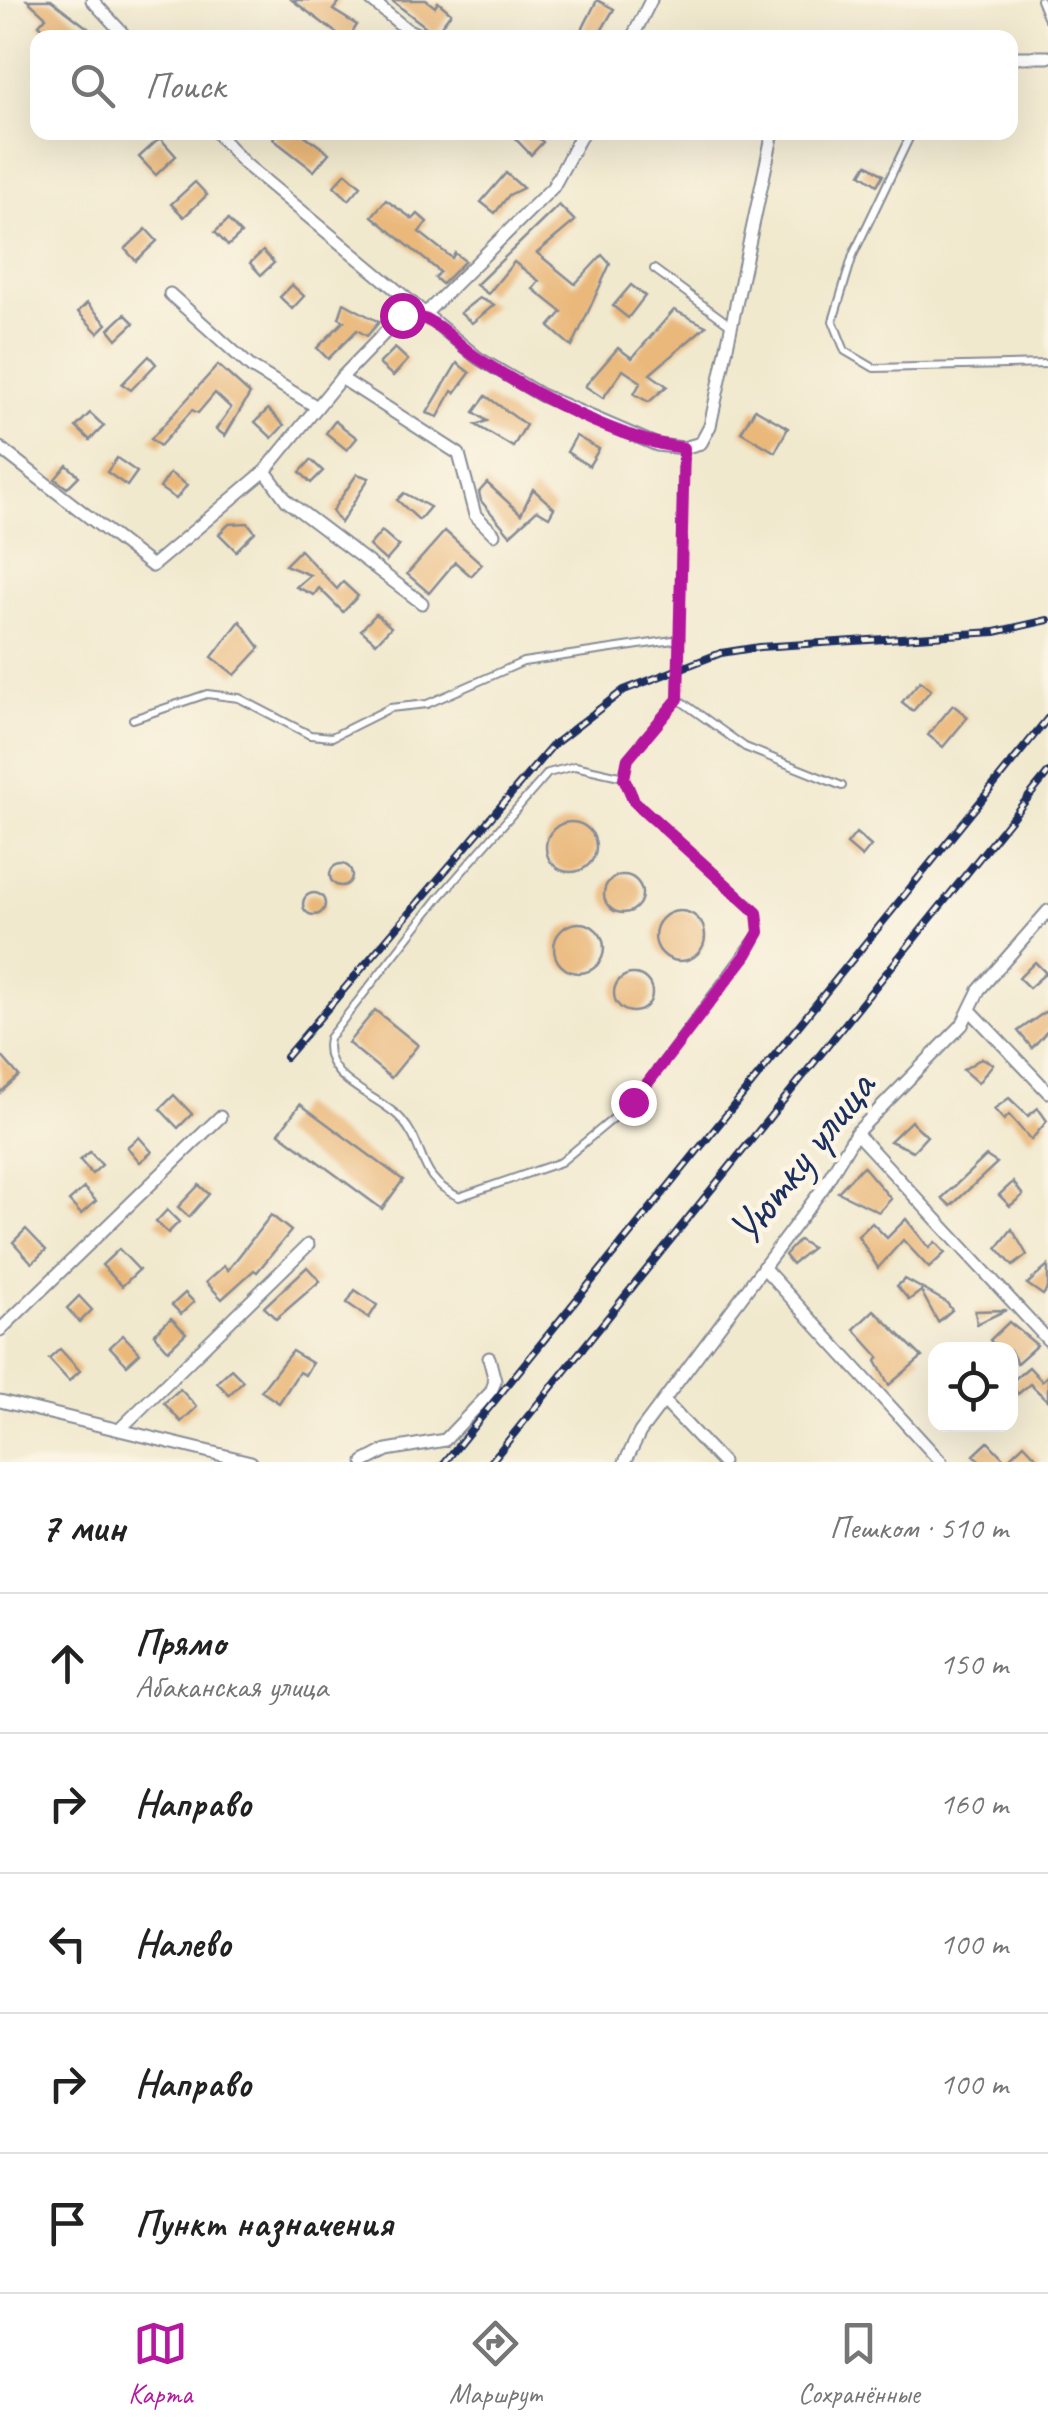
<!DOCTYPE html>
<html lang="ru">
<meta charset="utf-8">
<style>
body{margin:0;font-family:Caveat,sans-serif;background:#f2f2f2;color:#222}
.controls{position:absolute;right:30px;bottom:30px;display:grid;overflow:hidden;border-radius:20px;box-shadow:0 10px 40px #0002}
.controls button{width:90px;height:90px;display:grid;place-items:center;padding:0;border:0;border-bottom:2px solid #e0e0e0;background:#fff;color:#222;font:50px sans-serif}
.stop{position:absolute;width:30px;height:30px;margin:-22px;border:8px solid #b5179e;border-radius:50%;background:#fff}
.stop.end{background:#b5179e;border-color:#fff;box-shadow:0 2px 10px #0008}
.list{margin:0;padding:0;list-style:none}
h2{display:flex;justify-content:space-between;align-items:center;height:130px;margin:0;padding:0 40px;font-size:42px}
h2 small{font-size:32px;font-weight:400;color:#767676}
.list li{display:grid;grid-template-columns:65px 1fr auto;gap:30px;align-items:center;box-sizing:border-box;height:140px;padding:0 40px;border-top:2px solid #e0e0e0}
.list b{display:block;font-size:38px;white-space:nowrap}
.list p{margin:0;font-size:32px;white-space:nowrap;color:#767676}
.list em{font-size:32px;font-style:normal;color:#767676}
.icon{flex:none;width:55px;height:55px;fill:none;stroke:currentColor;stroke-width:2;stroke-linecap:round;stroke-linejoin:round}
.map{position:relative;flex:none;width:1048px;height:1462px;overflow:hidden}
.search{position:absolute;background:#fff;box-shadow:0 10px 40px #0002;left:30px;right:30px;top:30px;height:110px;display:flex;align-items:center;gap:25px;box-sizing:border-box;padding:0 35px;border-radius:20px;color:#767676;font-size:38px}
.sheet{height:830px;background:#fff}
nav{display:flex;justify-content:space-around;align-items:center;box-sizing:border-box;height:140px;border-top:2px solid #e0e0e0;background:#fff;font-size:28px;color:#767676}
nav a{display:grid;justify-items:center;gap:5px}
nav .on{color:#b5179e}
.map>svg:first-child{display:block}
.building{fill:#eab87a}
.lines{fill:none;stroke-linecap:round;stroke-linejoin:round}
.lane-casing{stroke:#868c96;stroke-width:10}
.street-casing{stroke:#868c96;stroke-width:15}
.lane{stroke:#fff;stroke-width:6}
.street{stroke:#fff;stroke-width:11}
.rail-casing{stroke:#1b2f5e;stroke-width:8}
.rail{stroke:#fcf5e5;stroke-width:4;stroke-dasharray:11;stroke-linecap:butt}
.route{stroke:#b5179e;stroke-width:12}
.labels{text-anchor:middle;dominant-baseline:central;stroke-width:9;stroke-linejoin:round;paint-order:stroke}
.street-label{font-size:48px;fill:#1b2f5e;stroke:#fcf5e5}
</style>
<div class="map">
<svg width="1048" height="1462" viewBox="0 0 1048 1462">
<rect width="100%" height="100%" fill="#fcf5e5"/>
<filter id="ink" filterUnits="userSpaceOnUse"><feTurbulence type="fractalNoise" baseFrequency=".01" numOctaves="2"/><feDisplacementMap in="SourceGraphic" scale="20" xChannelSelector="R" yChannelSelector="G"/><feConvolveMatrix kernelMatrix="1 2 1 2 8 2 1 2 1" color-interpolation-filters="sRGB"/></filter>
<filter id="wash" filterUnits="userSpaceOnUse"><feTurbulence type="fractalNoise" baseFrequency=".0048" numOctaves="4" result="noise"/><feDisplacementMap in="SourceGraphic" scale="40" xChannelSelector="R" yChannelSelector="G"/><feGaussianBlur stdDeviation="2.25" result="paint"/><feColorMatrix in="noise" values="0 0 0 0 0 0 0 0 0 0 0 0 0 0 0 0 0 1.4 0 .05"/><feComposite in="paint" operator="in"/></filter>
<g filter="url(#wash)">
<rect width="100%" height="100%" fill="#f1e9ce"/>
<g id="blocks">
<!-- building -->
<g class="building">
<path d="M27,0h24l38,29 -8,9h-17l-10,-10 -5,7 -10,-10 7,-8z"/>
<path d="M292,0h49l-8,10 24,15 -8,13h-6z"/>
<path d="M391,0h35l9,7 3,-5 13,11 -16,21z"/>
<path d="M597,0l17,9 -17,29h-19z"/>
<path d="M279,132h21l29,21 -15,18 -41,-32z"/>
<path d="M509,132h23l11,10 -12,13z"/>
<path d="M160,138l16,18 -20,19 -17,-18z"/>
<path d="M867,164l16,11 -6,10 -16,-11z"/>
<path d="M346,173l15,13 -12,14 -15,-14z"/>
<path d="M506,173l17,15 -14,7 -14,18 -14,-11z"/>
<path d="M195,182l12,13 -23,22 -13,-13z"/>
<path d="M386,200l27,19 5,-5 9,8 -8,10 33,26 3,-5 10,8 -23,23 -7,-6 5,-6 -68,-56z"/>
<path d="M559,205l16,16 -38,32 38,31 27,-29 8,9 -38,83 -23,-20 13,-15 -29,-23 6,-8 -25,-19 -26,32 -12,-9z"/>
<path d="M228,220l13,14 -13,12 -13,-14z"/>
<path d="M146,229l11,12 -21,20 -11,-12z"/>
<path d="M263,251l11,12 -13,12 -11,-12z"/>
<path d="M292,285l12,11 -12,13 -12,-12z"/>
<path d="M631,285l14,11 -17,22 -15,-12z"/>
<path d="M479,298l15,7 -22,18 -12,-10z"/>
<path d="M87,303l20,21 -9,9 -20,-21z"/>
<path d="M344,303l35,19 -12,14 -10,-6 -29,29 -11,-11 27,-27 -5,-3z"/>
<path d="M674,310l32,16 -56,48 17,12 -18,16 -15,-8 7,-12 -18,-12 -20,28 -18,-12 33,-38 14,10z"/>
<path d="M125,314l9,9 -17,16 -8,-10z"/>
<path d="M395,348l13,12 -15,16 -14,-12z"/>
<path d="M149,356l7,8 -25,26 -9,-6z"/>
<path d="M457,363l13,10 -15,20 -3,-2 -14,26 -11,-4z"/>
<path d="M218,365l32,29 -25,42 -9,-7 15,-21 -16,-15 -17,20 -6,-3 -32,36 -9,-7z"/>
<path d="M486,396l40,29 -13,22 -37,-22 11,-4 -13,-9z"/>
<path d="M268,409l16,16 -12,13 -17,-16z"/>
<path d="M755,409l33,19 -13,24 -34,-20z"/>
<path d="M90,413l14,13 -14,14 -14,-13z"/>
<path d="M335,421l22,17 -10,12 -21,-17z"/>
<path d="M576,436l23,13 -10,17 -22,-14z"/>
<path d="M117,458l20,14 -10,14 -20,-14z"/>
<path d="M311,460l12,11 -12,12 -11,-11z"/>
<path d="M67,465l12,11 -12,12 -12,-9z"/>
<path d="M170,473l17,12 -11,14 -16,-11z"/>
<path d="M357,474l12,4 -28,45 -9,-12z"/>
<path d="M487,483l34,31 12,-25 21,19 -5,9 -12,-7 -27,25 -29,-34 -2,-9z"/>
<path d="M404,493l26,14 -11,13 -22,-20z"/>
<path d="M248,523l7,9 -19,19 -17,-17 10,-10z"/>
<path d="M382,531l17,15 -13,15 -17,-15z"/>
<path d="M445,531l37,33 -11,12 -16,-14 -26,31 -22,-19z"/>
<path d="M300,550l37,39 6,-7 15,14 -15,16 -24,-24 -5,7 -18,-8 14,-12 -25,-10z"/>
<path d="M376,614l15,13 -15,16 -15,-13z"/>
<path d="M240,621l20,27 -25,27 -23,-18z"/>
<path d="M920,681l11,9 -18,21 -11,-9z"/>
<path d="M953,705l15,12 -25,30 -15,-12z"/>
<circle cx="571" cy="847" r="25"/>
<path d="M856,833l15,13 -9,11 -15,-13z"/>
<circle cx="341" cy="875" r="11"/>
<circle cx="623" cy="894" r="19"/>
<circle cx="314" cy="904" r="11"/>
<circle cx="680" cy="936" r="25"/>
<circle cx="579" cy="948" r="25"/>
<path d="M1035,962l11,11 -17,15 -10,-10z"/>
<circle cx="633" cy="993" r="19"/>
<path d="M375,1010l43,35 -27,33 -43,-35z"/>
<path d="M1048,1010v20l-16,18 -14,-17z"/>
<path d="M0,1054l19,22 -19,17z"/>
<path d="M982,1058l11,6 -15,19 -15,-13z"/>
<path d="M174,1095l18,19 -14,14 -18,-19z"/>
<path d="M1009,1098l19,18 10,-8 9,13 -16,19 -22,-25 -5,5 -10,-11z"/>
<path d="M300,1104l103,76 -21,29 -103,-76z"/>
<path d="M911,1121l16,15 -14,15 -23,-10z"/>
<path d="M139,1137l13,15 -12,10 -13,-15z"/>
<path d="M90,1152l12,13 -10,9 -12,-14z"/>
<path d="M986,1156l11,7 -46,43 -9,-8z"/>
<path d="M863,1166l28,33 -12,13 -41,-20z"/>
<path d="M1013,1182l10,13 -13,11 -11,-11z"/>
<path d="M199,1185l10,9 -20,23 -11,-10z"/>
<path d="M84,1188l12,13 -15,13 -12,-13z"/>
<path d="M167,1210l12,12 -11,11 -12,-11z"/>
<path d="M271,1215l20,16 -34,41 -3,-2 -32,29 -16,-17 18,-16 4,4z"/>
<path d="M906,1219l23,29 6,-6 10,11 -16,15 -26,-28 -25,28 -20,-32 14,-13 15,15z"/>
<path d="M26,1229l20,21 -14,13 -19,-21z"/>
<path d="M1012,1229l15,26 -14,11 -16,-18z"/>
<path d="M799,1240l13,8 -20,16 -7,-9z"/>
<path d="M119,1249l20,21 -17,16 -20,-21z"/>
<path d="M1048,1266v22l-5,7 -16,-11z"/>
<path d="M307,1267l13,14 -44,38 -12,-12z"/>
<path d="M905,1279l41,23 6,8 -14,12 -17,-31 -12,9 -12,-14z"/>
<path d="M355,1290l22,15 -8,13 -22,-15z"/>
<path d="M185,1293l9,9 -13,12 -9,-9z"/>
<path d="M79,1296l13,14 -12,12 -13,-14z"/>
<path d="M874,1310l48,47 -33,28 -13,-24 3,-4 -25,-28z"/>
<path d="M1006,1310l-29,14 -2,-13z"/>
<path d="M171,1318l15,15 -18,17 -14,-16z"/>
<path d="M1009,1322l28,23 -20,18 -7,-13h-11l-9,-10z"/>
<path d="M123,1335l17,18 -13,12 -17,-18z"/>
<path d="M60,1349l20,22 -11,10 -20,-22z"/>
<path d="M292,1351l20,12 -7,12 -6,-3 -20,31 -18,-12z"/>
<path d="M1029,1367l13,14 6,-6v26l-18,-17 -12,10 -8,-11z"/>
<path d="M231,1369l12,12 -14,14 -12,-13z"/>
<path d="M180,1389l17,18 -16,15 -17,-19z"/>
<path d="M988,1442l18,19 18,-17 17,18h-61l-6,-7z"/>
</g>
</g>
</g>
<g filter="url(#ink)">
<use href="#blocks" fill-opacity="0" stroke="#868c96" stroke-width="2.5"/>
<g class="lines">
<defs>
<g id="lane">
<path d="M1040,0l8,19"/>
<path d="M912,132l-59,123 -20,66 12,30 29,17 174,-4"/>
<path d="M654,269l75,55"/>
<path d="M683,448l-5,251 67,48 97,39"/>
<path d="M133,719l74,-25 32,4 71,37 22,2 58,-29 37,-4 96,-42 157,-23"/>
<path d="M624,777l-49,-11 -27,7 -110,126 -109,139c-9,43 49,56 72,81 27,30 14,58 58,78l102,-35 72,-60 126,-170 -2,-19 -123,-112 -10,-24 3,-18 51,-60"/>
</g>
<g id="street">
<path d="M92,0l35,38"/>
<path d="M371,0l35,29 20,9"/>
<path d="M632,38l19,-38"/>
<path d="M1010,57h38"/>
<path d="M216,132l28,31 234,195 63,37 116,50 26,3 18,-5 9,-17 63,-294"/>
<path d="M170,294l81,73 66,40"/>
<path d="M341,378l118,76 16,61 19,19"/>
<path d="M0,448l152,118 113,-95 76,-93 61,-63h22l129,-128 30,-55"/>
<path d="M265,471l22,30 135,102"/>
<path d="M970,1010l78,82"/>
<path d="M856,1133l192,207"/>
<path d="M763,1267l178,195"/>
<path d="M0,1330l220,-213"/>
<path d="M0,1401l251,61"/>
<path d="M664,1401l58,61"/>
<path d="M122,1427l186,-182"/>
<path d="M364,1462l23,-12 58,-10 46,-48 4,-11 -6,-23"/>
<path d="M625,1462l15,-30 183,-244 33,-55 106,-108 17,-35 69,-79"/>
</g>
</defs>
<!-- lane casing -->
<use href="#lane" class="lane-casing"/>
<!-- street casing -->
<use href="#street" class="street-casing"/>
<!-- lane -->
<use href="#lane" class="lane"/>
<!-- street -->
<use href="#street" class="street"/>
<defs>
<g id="rail">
<path d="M286,1057l267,-312 71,-55 97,-37 38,-6 236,-15 53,-12"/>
<path d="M445,1462l603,-744"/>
<path d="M491,1462l557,-689"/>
</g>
</defs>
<!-- rail casing -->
<use href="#rail" class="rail-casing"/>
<!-- rail -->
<use href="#rail" class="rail"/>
</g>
</g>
<g class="lines" filter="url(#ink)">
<!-- route -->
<path class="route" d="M402,315c36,0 49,26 77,44 54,35 141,82 205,89l-6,251 -50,60 -4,19 10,23 123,112 2,19 -13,23 -113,147"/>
</g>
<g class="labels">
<!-- street labels -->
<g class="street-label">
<text transform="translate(801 1158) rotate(-52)">Уютку улица</text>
</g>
</g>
</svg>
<div class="controls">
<button><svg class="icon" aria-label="locate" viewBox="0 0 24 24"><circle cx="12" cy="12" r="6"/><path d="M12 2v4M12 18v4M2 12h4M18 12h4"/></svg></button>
</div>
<div class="stop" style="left:402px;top:315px"></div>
<div class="stop end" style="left:633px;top:1102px"></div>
<div class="search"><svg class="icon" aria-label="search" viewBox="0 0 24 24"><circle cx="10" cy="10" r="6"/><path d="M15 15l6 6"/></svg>Поиск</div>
</div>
<section class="sheet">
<h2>7 мин<small>Пешком · 510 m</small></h2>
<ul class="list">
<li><svg class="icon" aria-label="ahead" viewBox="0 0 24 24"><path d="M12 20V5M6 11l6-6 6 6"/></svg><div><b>Прямо</b><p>Абаканская улица</p></div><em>150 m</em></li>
<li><svg class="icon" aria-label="right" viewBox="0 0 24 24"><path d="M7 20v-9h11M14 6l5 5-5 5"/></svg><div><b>Направо</b></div><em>160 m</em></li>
<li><svg class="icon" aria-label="left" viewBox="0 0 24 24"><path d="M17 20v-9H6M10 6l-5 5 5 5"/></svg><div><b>Налево</b></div><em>100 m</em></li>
<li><svg class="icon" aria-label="right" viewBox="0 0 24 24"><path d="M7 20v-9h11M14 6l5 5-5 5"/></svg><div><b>Направо</b></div><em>100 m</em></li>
<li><svg class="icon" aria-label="arrive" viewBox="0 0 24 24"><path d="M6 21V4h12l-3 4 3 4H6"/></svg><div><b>Пункт назначения</b></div></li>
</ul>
</section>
<nav>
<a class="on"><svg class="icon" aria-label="map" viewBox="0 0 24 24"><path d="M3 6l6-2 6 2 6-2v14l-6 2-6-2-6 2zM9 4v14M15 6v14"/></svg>Карта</a>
<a><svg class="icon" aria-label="directions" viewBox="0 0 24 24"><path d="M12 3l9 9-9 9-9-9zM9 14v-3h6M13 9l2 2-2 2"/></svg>Маршрут</a>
<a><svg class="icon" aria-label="saved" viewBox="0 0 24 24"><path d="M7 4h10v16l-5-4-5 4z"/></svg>Сохранённые</a>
</nav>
